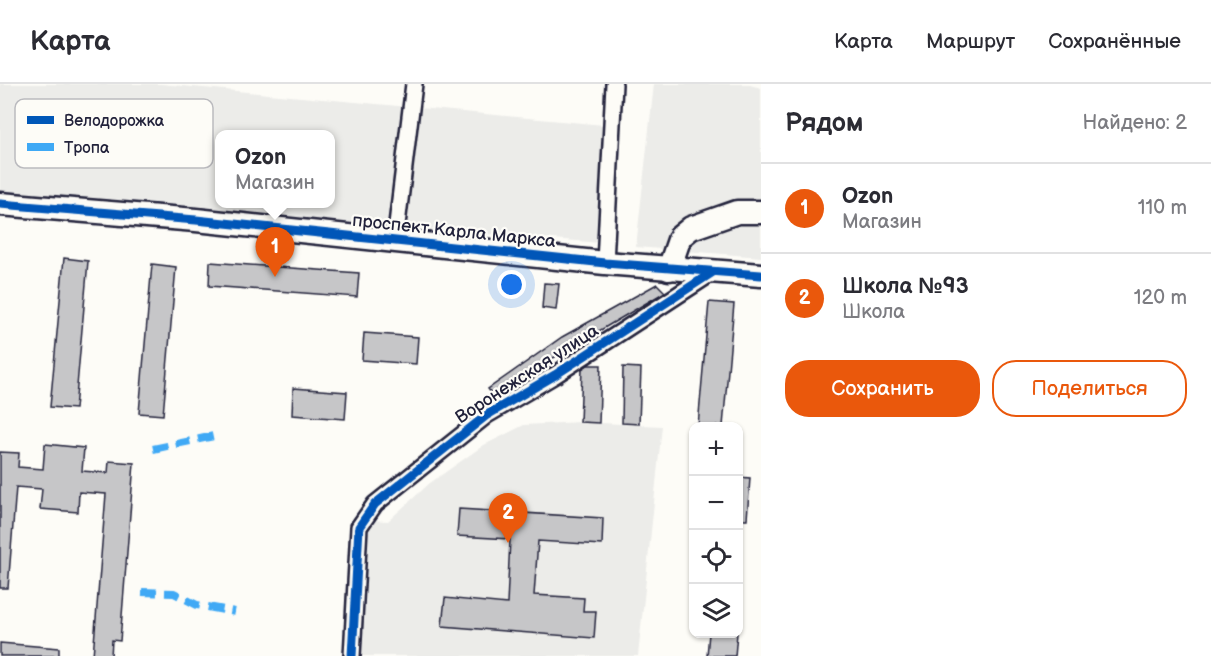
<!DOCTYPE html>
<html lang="ru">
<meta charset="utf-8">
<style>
body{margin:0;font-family:"Balsamiq Sans",sans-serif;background:#f7f7f7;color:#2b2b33}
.controls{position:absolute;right:18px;bottom:18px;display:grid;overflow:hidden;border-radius:12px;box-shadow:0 2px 4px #0004}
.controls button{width:54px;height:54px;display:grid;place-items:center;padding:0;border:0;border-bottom:2px solid #e1e1e2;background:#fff;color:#2b2b33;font:30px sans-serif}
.you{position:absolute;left:512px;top:201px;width:21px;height:21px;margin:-15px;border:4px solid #fff;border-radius:50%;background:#1a73e8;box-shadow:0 0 0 9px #1a73e833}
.badge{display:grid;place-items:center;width:39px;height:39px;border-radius:50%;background:#ea580c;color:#fff;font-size:20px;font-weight:700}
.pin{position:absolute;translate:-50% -50px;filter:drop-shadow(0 2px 3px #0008)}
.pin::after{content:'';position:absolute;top:32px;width:21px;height:18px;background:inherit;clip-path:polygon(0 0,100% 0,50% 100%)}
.popup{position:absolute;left:215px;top:46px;width:120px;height:78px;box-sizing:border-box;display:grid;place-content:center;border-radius:12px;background:#fff;filter:drop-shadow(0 2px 4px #0005);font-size:20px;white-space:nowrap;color:#7c7c81}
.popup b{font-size:22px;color:#2b2b33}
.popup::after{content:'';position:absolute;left:50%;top:100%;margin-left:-12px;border:12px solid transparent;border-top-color:#fff}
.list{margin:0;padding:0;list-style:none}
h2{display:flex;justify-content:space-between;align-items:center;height:78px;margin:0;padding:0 24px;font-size:26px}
h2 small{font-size:20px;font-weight:400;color:#7c7c81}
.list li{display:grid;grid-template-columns:39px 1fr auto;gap:18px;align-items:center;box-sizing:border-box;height:90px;padding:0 24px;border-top:2px solid #e1e1e2}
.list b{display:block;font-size:22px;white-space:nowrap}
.list p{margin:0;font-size:20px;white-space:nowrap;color:#7c7c81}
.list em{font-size:20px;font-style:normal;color:#7c7c81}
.actions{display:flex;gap:12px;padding:18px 24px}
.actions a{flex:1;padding:14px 0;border:2px solid #ea580c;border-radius:24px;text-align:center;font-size:21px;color:#ea580c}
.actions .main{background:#ea580c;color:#fff}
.icon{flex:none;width:33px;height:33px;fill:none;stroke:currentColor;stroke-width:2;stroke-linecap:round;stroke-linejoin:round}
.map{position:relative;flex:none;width:761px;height:572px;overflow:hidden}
header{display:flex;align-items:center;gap:36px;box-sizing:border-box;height:84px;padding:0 30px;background:#fff;border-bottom:2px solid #e1e1e2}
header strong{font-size:28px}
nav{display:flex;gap:33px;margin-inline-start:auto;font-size:21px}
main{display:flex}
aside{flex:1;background:#fff}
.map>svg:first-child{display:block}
.built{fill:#ecece9;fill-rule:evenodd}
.building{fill:#c6c6c8;stroke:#22223b;stroke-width:1.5}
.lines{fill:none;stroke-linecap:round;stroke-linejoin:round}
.street-casing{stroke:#22223b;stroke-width:20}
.secondary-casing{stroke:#22223b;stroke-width:27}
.street{stroke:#fdfcf7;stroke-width:15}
.secondary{stroke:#fdfcf7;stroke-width:22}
.quiet{stroke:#3fa9f5;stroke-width:8;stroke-dasharray:15 8;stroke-linecap:butt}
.cycleway-casing{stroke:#fdfcf7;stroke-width:13}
.cycleway{stroke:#0057b8;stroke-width:9}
.labels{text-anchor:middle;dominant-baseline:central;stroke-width:4.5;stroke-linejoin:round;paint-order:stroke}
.street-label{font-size:18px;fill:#22223b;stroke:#fdfcf7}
.key{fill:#fdfcf7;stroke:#bbbbbf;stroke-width:1.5}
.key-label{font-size:16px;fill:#22223b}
</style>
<header>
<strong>Карта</strong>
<nav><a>Карта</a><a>Маршрут</a><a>Сохранённые</a></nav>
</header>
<main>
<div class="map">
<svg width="761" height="572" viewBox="0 0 761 572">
<rect width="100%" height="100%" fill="#fdfcf7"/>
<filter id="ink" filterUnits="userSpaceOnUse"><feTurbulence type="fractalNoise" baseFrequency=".0167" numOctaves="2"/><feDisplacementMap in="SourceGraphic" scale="12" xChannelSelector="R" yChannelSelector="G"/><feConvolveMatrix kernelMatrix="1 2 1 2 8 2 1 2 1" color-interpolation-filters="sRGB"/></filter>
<g filter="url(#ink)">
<!-- built -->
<g class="built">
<path d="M0,0h160l444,41 -3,118 -601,-49zM220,50h110v69h-110z"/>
<path d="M654,0h92l15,4v169l-125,-10z"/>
<path d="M580,338l82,4 -24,230h-279l10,-136 19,1 42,-38 54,-38 40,-20z"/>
</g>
<!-- building -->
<g class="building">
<path d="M64,174l24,3 -13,148 -25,-2z"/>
<path d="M210,178l149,11 -2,24 -148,-11z"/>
<path d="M152,180l24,3 -13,148 -24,-2z"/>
<path d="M544,199l15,1 -3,26 -14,-2z"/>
<path d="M657,200l8,8 -122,72h5l-33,23 -19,12 -8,-10 74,-52z"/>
<path d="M709,218l25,2 -11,122h-25z"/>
<path d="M364,249l54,4 -2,27 -54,-4z"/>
<path d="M588,281h13l-2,58 -19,-1 2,-53z"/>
<path d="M623,283l18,1 -2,56 -17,-1z"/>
<path d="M293,304l54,4 -2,27 -53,-4z"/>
<path d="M45,360l39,4 -2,23 26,2 1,-12 25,2 -14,178 -8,-1 -1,16h-18l13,-162 -27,-2 -1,20 -38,-3 2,-20 -26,-2 -8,101h-8v-136l19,1 -1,14 25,2z"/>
<path d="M738,393l12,1 -3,41h-9z"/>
<path d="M459,425l144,9 -1,27 -64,-4 -4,54 50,3 -1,13h13l-2,27 -152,-12 3,-28 62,6 3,-65 -53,-3z"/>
<path d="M709,549h28l-2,23h-28z"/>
<path d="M0,559l59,5v8h-59z"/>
</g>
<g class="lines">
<defs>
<g id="street">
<path d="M395,157l19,-157"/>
<path d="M605,179l9,-179"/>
<path d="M352,572l7,-129 16,-23 112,-89 68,-40 158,-103"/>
</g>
<g id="secondary">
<path d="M0,120l196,16 409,43 156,12"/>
<path d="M669,185l11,-32 11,-9 46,-16h24"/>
</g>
</defs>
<!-- street casing -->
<use href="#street" class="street-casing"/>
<!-- secondary casing -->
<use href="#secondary" class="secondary-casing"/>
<!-- street -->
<use href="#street" class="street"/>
<!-- secondary -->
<use href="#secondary" class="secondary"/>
<!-- quiet -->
<g class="quiet">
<path d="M153,365l61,-13"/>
<path d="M142,508l32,1 23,12 38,7"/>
</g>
<defs>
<g id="cycleway">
<path d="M0,120l196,16 409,43 156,12"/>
<path d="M352,572l7,-129 16,-23 112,-89 68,-40 158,-103"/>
</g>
</defs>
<!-- cycleway casing -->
<use href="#cycleway" class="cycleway-casing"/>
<!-- cycleway -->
<use href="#cycleway" class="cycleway"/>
</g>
</g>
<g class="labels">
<!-- street labels -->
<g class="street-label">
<text transform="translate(454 147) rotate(6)">проспект Карла Маркса</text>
<text transform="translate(527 290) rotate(-33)">Воронежская улица</text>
</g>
</g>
<!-- legend -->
<rect x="15" y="15" width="198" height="69" rx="9" class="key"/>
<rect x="27" y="32" width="27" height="8" fill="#0057b8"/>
<rect x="27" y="59" width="27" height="8" fill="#3fa9f5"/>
<g class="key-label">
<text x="64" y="42">Велодорожка</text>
<text x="64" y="69">Тропа</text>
</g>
</svg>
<div class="controls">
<button>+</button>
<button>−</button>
<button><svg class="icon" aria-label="locate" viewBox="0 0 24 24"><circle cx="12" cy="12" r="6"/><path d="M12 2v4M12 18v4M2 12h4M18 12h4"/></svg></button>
<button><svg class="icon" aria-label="layers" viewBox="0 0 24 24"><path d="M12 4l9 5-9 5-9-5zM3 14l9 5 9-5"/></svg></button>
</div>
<div class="you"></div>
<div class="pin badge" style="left:275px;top:193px">1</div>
<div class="popup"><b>Ozon</b>Магазин</div>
<div class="pin badge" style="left:508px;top:459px">2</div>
</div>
<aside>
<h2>Рядом<small>Найдено: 2</small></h2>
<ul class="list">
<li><span class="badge">1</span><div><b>Ozon</b><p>Магазин</p></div><em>110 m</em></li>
<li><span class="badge">2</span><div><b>Школа №93</b><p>Школа</p></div><em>120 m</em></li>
</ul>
<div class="actions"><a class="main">Сохранить</a><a>Поделиться</a></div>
</aside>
</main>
